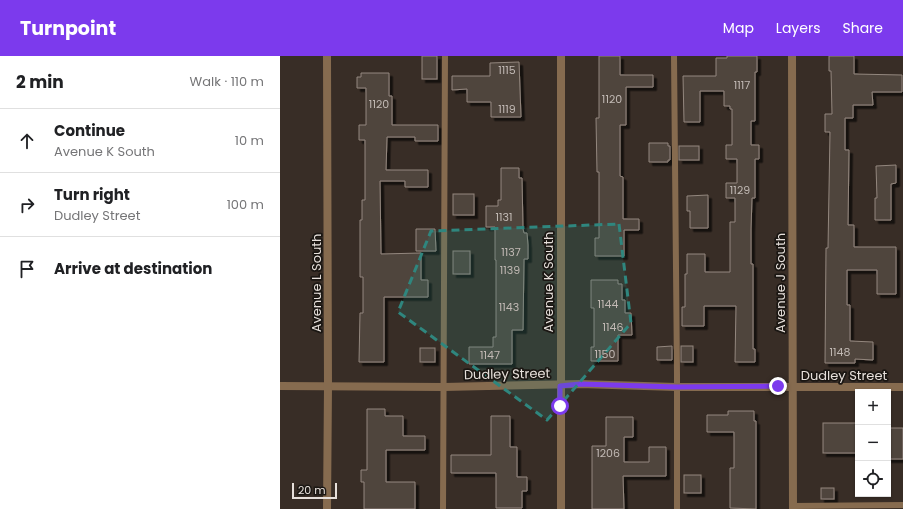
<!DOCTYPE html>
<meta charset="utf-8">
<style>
body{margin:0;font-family:Poppins,sans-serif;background:#f6f6f6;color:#202124}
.controls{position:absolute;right:12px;bottom:12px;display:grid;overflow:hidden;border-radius:0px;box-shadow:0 1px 3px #0004}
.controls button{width:36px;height:36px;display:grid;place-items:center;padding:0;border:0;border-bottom:1px solid #e0e0e0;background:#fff;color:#202124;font:20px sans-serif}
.scale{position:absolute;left:12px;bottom:10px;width:45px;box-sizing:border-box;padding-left:4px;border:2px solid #e7e0db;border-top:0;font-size:11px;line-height:14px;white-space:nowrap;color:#e7e0db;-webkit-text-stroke:3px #1b1713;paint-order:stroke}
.stop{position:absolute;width:12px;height:12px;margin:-9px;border:3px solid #7c3aed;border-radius:50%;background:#fff}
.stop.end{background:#7c3aed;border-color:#fff;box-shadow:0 1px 4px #0008}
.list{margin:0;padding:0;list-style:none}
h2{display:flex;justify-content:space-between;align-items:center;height:52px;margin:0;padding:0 16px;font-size:17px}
h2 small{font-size:13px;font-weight:400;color:#757577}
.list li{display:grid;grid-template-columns:26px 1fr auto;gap:12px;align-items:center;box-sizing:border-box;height:64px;padding:0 16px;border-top:1px solid #e0e0e0}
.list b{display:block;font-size:15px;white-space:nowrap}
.list p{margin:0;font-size:13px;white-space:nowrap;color:#757577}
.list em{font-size:13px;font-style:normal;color:#757577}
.icon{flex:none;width:22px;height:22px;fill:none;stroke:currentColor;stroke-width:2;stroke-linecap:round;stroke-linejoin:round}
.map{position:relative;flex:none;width:623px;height:453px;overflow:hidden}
header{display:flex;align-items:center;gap:24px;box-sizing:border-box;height:56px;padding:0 20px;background:#7c3aed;color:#fff}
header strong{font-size:19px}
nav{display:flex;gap:22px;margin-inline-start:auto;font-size:14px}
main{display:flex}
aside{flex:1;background:#fff}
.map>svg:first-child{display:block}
.building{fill:#50453e;stroke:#93877e;filter:url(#shadow)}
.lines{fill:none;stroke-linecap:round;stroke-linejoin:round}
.lane{stroke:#866b4f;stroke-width:6}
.street{stroke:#866b4f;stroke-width:8}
.route{stroke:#7c3aed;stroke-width:5}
.marked{fill:#2f867e;fill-opacity:0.2;stroke:#2f867e;stroke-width:3;stroke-dasharray:8 5;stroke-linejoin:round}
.labels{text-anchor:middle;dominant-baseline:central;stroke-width:3.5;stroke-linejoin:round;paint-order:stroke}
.number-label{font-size:11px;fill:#c1b9b4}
.street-label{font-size:13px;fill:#e7e0db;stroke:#1b1713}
</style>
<header>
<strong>Turnpoint</strong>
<nav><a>Map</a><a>Layers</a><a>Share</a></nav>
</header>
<main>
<aside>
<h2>2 min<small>Walk · 110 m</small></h2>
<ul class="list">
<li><svg class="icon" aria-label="ahead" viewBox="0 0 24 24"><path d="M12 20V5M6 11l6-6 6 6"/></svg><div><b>Continue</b><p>Avenue K South</p></div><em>10 m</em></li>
<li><svg class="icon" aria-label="right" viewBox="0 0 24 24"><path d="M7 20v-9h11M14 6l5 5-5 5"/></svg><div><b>Turn right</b><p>Dudley Street</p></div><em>100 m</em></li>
<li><svg class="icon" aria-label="arrive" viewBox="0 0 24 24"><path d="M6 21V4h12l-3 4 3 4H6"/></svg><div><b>Arrive at destination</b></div></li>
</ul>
</aside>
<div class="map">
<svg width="623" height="453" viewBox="0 0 623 453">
<defs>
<filter id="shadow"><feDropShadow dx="3.5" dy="3.5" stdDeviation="0" flood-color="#0009"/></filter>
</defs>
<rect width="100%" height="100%" fill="#382d26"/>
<!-- building -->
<g class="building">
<rect x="142" y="0" width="15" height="23"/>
<path d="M319,0h21v19h33v12h-27v38h-6v51l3,1v42h16v11h-15v26h-29v-18h4v-66h-2l-1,-54h3z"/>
<path d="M447,0h30v16h-2v49h-4v24h8v14h-4v39h-3l-1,31v35h2v85h2v13h-20l1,-56h-32v20h-22v-19h3v-33h2v-20h18v18h25v-50h5v-24h-9v-15h11v-24h-11v-14h6v-36h-2v-3h-6v-15h-24v31h-16l-1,-46h33v-18h11z"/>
<path d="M549,0h25v18l48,1v17h-30l1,13h-20v13h-8v32h4l-1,75h6v22h42v47h-19v-24h-30v35h3v36l23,1v18l-18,-1v4h-30l1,-115h2l2,-116h-5v-18h7l-1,-43h-2z"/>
<path d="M239,6l2,55h-30v-15h-24v-13l-15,1v-14h38v-13z"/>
<path d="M81,17h28v23h3v29h46v16h-23v-4h-28l-1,33h42v17h-23v-6h-25l1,73 40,-1v27h7v17h-44v65h-25l1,-49h3v-36h-3v-57h2v-20h3v-60h-6v-15h7v-37h-9v-11h4z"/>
<path d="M369,87h19v3h2v14h-2v2h-19z"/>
<rect x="399" y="90" width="20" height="14"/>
<path d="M616,109v18l-5,1v36h-16v-22h2l-1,-32z"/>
<path d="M221,112h18v10h3l1,51 1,4h3l1,12v14h-4l-1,71h-11v34h-43v-17h24v-10h3v-77h-1v-33h-9v-21h12v-6h3z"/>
<rect x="173" y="138" width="21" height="21"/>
<path d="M428,139v33h-18v-17h-3v-15z"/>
<path d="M136,173h19l1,22h-20z"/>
<rect x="173" y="195" width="17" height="23"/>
<path d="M311,224h27v4h4v16h3v13h6l1,22h-14v26h-27v-14h3v-39h-3z"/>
<path d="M392,290v14h-15v-13z"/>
<rect x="401" y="290" width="12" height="16"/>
<rect x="140" y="292" width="15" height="14"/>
<path d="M87,353h18v7h18v20h22v14h-39v32h29v27h-51v-27h-3v-12h6z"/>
<path d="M448,355h26v10h2v88l-26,-1v-40h4v-36h-27v-17h21z"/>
<path d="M211,360h19v31h7v30h10v14h-5v17h-26v-35h-45v-18h40z"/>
<path d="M326,361h27v20h-9v25h25v-15h17v29h-43l1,33h-32v-63h14z"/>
<rect x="543" y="367" width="35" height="30"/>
<rect x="608" y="372" width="15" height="31"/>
<rect x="404" y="419" width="17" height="18"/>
<rect x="541" y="432" width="13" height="11"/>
</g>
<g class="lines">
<!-- lane -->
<g class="lane">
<path d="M394,0l3,318v135"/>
<path d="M513,450l110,-1"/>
<path d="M163,453l2,-453"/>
</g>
<!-- street -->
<g class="street">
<path d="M512,0l1,453"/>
<path d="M0,330l164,1 136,-3 96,3h227"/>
<path d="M47,453l1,-123 -1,-330"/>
<path d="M281,453v-453"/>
</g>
</g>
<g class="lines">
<!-- route -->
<path class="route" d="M280,350v-20l20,-2 96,3 102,-1"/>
</g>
<!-- marked area -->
<path class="marked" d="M339,168l12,99 -84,97 -149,-108 33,-81z"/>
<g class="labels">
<!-- number labels -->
<g class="number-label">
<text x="227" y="14">1115</text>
<text x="462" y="29">1117</text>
<text x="332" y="43">1120</text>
<text x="99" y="48">1120</text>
<text x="227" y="53">1119</text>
<text x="460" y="134">1129</text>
<text x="224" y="161">1131</text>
<text x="231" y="196">1137</text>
<text x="230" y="214">1139</text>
<text x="328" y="248">1144</text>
<text x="229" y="251">1143</text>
<text x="333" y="271">1146</text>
<text x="560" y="296">1148</text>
<text x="325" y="298">1150</text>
<text x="210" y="299">1147</text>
<text x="328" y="397">1206</text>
</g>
<!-- street labels -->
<g class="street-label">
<text transform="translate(268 226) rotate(-90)">Avenue K South</text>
<text transform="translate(36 227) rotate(-90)">Avenue L South</text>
<text transform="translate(500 227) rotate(-90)">Avenue J South</text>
<text transform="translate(227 318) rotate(-1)">Dudley Street</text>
<text x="564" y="319">Dudley Street</text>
</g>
</g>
</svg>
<div class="controls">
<button>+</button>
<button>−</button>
<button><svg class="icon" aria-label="locate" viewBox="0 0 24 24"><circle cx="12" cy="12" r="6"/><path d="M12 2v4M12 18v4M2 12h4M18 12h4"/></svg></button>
</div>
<div class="scale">20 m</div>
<div class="stop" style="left:280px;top:350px"></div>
<div class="stop end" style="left:498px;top:330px"></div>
</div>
</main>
